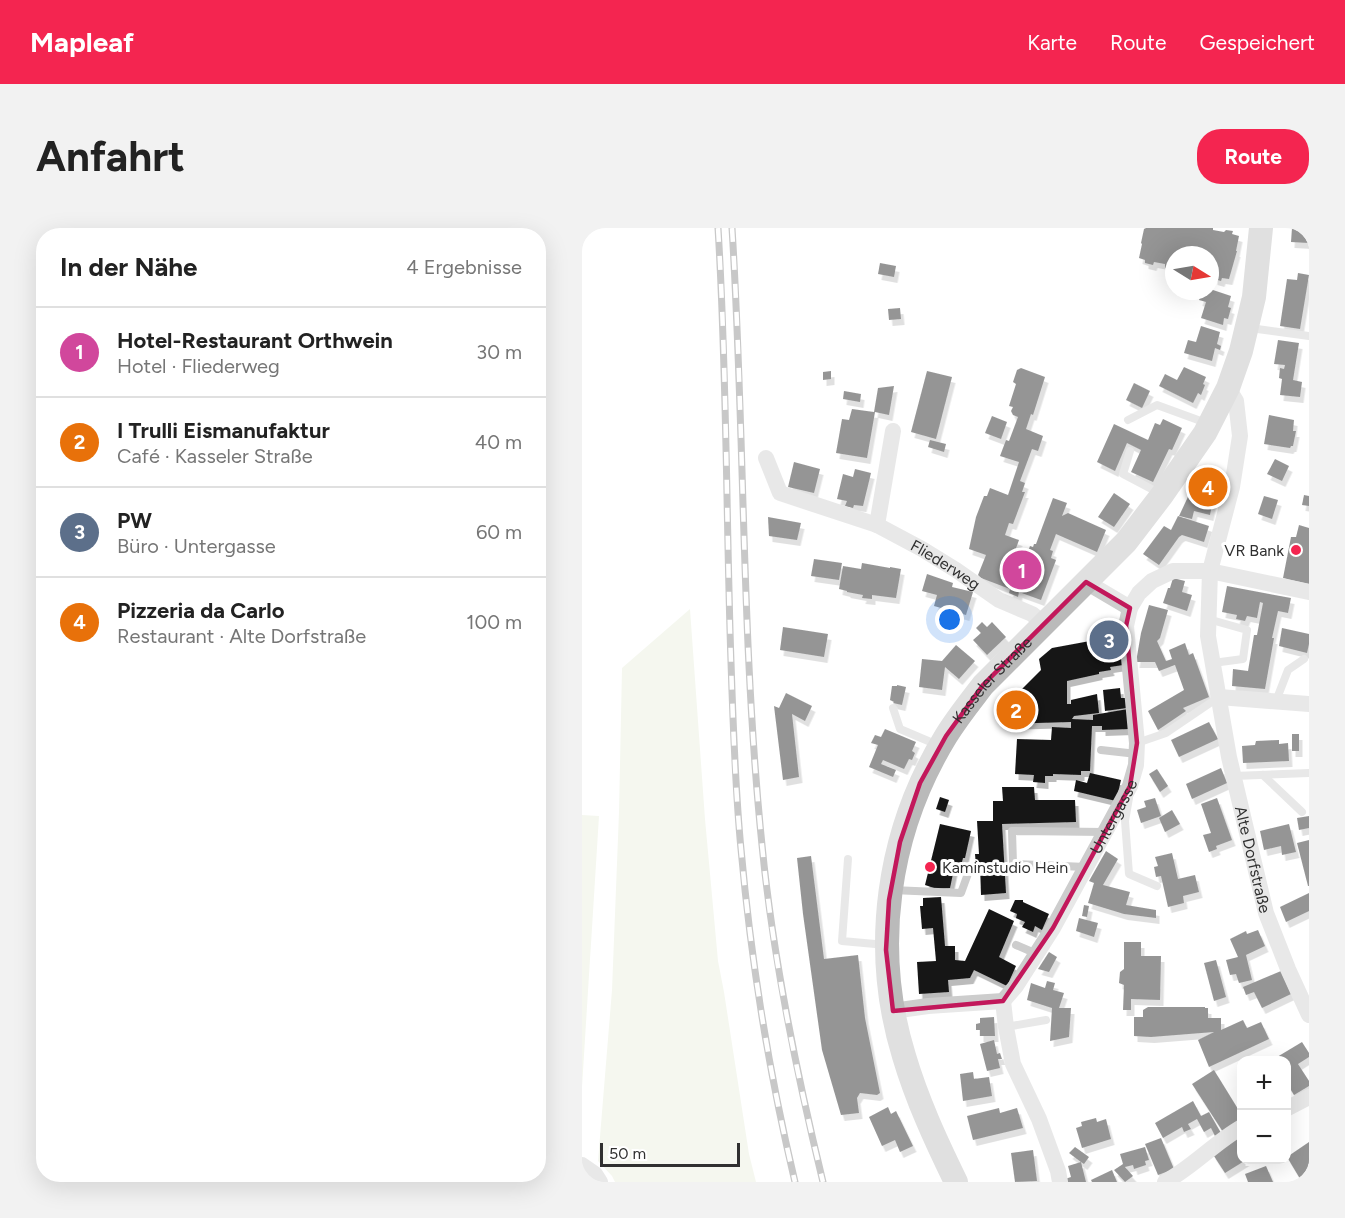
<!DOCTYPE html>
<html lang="de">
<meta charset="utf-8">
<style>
body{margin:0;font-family:Figtree,sans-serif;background:#f2f2f2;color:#222}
.controls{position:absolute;right:18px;bottom:18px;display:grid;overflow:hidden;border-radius:12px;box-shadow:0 6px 24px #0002}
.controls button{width:54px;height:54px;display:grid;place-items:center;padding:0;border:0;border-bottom:2px solid #e0e0e0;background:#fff;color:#222;font:30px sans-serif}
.compass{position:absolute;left:583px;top:18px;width:54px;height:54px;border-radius:50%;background:#fff;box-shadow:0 6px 24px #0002;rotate:101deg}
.scale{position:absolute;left:18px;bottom:15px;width:140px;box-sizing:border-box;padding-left:6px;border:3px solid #303030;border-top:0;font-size:16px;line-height:21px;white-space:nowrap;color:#303030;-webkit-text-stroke:4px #fff;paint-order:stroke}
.you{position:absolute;left:368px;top:392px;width:21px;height:21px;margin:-15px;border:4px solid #fff;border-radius:50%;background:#1a73e8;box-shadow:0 0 0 9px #1a73e833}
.badge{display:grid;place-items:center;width:39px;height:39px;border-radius:50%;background:#f42550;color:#fff;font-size:20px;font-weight:700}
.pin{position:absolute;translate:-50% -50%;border:3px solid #fff;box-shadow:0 2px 6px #0006}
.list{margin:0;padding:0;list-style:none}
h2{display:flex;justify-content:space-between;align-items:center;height:78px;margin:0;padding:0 24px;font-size:26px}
h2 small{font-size:20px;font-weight:400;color:#767676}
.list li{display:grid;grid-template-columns:39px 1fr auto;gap:18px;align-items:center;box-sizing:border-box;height:90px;padding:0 24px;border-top:2px solid #e0e0e0}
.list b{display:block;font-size:22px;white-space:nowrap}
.list p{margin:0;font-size:20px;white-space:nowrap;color:#767676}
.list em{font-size:20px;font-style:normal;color:#767676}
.map{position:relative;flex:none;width:727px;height:954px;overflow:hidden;border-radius:24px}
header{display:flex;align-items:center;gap:36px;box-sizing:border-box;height:84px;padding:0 30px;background:#f42550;color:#fff}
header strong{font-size:28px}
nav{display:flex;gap:33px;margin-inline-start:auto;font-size:21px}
.intro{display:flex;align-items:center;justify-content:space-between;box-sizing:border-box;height:144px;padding:0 36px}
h1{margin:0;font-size:42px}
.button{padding:15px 27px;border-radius:24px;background:#f42550;color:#fff;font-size:21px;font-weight:700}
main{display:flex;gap:36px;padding:0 36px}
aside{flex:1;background:#fff;border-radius:24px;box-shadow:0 6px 24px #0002}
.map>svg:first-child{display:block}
.green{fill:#e8eedc}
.building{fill:#171717;filter:url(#shadow)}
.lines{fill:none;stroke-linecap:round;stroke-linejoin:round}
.lane{stroke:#cdcdcd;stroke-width:8}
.street{stroke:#cdcdcd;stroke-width:16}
.secondary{stroke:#bababa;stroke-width:24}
.rail-casing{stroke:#858585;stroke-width:7}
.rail{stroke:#fff;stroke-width:4.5;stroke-dasharray:14;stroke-linecap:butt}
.marked{fill:none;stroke:#c2185b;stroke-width:4.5;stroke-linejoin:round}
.poi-dot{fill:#f42550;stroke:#fff;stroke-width:2}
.labels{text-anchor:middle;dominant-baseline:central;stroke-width:6;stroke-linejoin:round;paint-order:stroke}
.poi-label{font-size:16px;fill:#303030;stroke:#fff;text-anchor:end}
.street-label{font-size:16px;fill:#303030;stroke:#fff}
</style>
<header>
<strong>Mapleaf</strong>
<nav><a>Karte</a><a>Route</a><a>Gespeichert</a></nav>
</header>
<div class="intro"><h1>Anfahrt</h1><a class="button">Route</a></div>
<main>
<aside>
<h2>In der Nähe<small>4 Ergebnisse</small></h2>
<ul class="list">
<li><span class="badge" style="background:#d1479c">1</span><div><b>Hotel-Restaurant Orthwein</b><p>Hotel · Fliederweg</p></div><em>30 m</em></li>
<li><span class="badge" style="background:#e8710a">2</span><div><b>I Trulli Eismanufaktur</b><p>Café · Kasseler Straße</p></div><em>40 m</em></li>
<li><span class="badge" style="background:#5c6f8a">3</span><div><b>PW</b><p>Büro · Untergasse</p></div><em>60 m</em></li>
<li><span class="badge" style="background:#e8710a">4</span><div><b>Pizzeria da Carlo</b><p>Restaurant · Alte Dorfstraße</p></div><em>100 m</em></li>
</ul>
</aside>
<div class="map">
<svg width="727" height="954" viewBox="0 0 727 954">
<defs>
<filter id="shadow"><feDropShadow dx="3.5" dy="6" stdDeviation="0" flood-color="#0004"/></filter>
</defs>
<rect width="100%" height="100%" fill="#fff"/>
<!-- green -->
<g class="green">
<path d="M108,381l15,210 13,142 6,31 25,162 7,28h-141l-3,-6 -14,-15 14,-171 7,-178 3,-144z"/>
<path d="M0,587l17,1 -17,271z"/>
</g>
<!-- building -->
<g class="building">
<path d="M564,0h67v2l11,2 2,-2 7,1 -1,3 7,2 -3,15h1l-8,28 -7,-1 -1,3 -7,-2v-3l-4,-1v-20h-36l-1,14 -8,-1v-4l-11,-2 -1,3 -8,-2v-3l-6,-2 3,-14 -1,-1 3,-14z"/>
<path d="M710,0h17v15l-18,-1z"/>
<path d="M298,35l16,3 -2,11 -16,-3z"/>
<path d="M716,45l11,2 -9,54 -20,-3 7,-47 10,1z"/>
<path d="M628,61l21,7 -3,11 3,1 -3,11 -4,-1 -1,7 -22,-7 5,-16 -7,-2 3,-9h7z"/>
<path d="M318,80l1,11 -12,1 -1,-11z"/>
<path d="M619,98l19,6 -3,12 4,2 -1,4 -5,-2 -3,13 -28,-8 4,-13 8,2z"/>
<path d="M696,112l21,3 -6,37 9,2 -2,15 -20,-2 2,-16 -3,-1 1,-10 4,1 1,-4 -11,-1z"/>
<path d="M602,139l22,10 -3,7 2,1 -4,10 -3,-2 -5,10 -34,-17 6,-12 12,6z"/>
<path d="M439,140l24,9 -12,38 -2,-1 -5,15 17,7 -5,15 -6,-2 -12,32 5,2 -3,9h3l-12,32 -4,-1 -4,12 14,5 -4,11 12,3 3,-8 3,1 1,-3h2l17,-46 14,5 -5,13 6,-3 38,17 -9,22 -41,-18 -6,16 3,1 -2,7 5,2 -15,40 -22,-8 -1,5 -9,-4 1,-4 -29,-11 -3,-3 8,-20 -17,-6 7,-32 8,-21h3l3,-8 18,7 11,-33 -19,-6 6,-16 3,1 9,-24 -5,-2 -2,-4 2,-4 -4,-1 7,-22 -3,-2 4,-12z"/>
<path d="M249,143v8l-8,1v-8z"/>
<path d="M345,143l25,6 -16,62 -25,-7z"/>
<path d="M552,155l16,8 -8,17 -16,-8z"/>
<path d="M312,158l-5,29 -14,-3 -8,46 -31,-5 6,-34 7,1 3,-11 22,3 4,-24z"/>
<path d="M262,163l17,3 -1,8 -17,-3z"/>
<path d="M687,187l25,5 -1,11h3l-3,15h-2l-1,2 -26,-4z"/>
<path d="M410,188l15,6 -6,17 -16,-6z"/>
<path d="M581,191l19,9 -10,22 -3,-1 -16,33 -22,-10 10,-22 -14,-7 -12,28 -18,-9 17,-38 34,16 7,-17 5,2z"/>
<path d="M348,212l16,4 -2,8 -16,-5z"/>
<path d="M693,231l14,7 -7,15 -15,-7z"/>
<path d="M212,234l26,7 -6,24 -26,-6z"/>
<path d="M627,239l10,3 -9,45 -16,-4 -2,8 -13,-3 15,-32 5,1 2,-7z"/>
<path d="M273,241l16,4 -8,33 -9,-1 -1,3 -8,-2 2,-5 -10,-2 6,-25 10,3z"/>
<path d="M532,265l16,11 -16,23 -16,-10z"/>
<path d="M722,267l5,1v10l-7,-1z"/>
<path d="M682,268l14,4 -6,19 -14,-5z"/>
<path d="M596,288l31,10 -5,16 -22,-7 -3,2 -20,28 -16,-11 21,-28 7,4z"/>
<path d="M186,289l33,6 -4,17 -28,-4z"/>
<path d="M717,297l10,3v56l-26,-6 8,-41h5z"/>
<path d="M232,331l28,4 -3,17 -28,-4z"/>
<path d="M280,335l28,5v-1l11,2 -5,29 -24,-3v4l-10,-1 1,-3 -16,-3v-1l-8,-2 4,-23 18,3z"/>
<path d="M345,346l26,9 -1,4 21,5 -7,23 -32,-9 3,-11 -15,-4z"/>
<path d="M591,350l12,3 -3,11 10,3 -5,16 -24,-8 5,-15h2z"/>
<path d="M645,358l64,12 -3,15 -10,-2 -6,27h2l-9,51 -33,-3 1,-17 15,2 6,-36h3l6,-32 -3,-1 -3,16 -10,-2 -2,5 -9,-2 1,-4 -15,-3z"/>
<path d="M567,377l19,5 -8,28 -3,3 9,20 6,-2 -3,-9 16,-7 4,12 4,-2 16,44 -26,11 3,3 -28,19 -10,-19 36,-21 -9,-25 -16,6 -4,-9h-19l5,-29z"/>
<path d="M400,394l5,5 5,-5 14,15 -19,18 -14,-15 8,-7 -5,-5z"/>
<path d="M201,399l45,7 -4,23 -44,-7z"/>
<path d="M700,400l27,6v10l-2,9 -28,-7z"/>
<path d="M535,402l6,35 -13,2 1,3 -12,2v2l-32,7v23h4v-4l26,-6 2,19 -25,3 -2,3 21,1v-5l35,-6 2,20 -28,1v-4h-10l-2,45h-9v4l-28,-1v2h-8v7l-12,-1 1,-7 -19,-1 2,-35 34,1 1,-13 19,1v-6l-65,2v-16h8v-11l27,-27 -2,-11 13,-11 38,-7 -1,-6z"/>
<path d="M374,417l19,16 -16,18 -14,-12 -3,23 -23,-3 3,-28 20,2z"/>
<path d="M315,457l9,2 -4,18 -9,-2 1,-1 -4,-2 2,-14h5z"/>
<path d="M538,460l1,10h5l1,10 -22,3 -2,-21z"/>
<path d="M204,465l26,13 -7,15 -13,-7 7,63 -16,3 -9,-74 5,2z"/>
<path d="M627,494l9,17 -39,18 -8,-17z"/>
<path d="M303,501l31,13 -4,9 3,2 -3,7 -3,-1 -5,10 -21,-9 -2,4 15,6 -3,7 -24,-10 9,-22 -7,-2 4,-8 6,2z"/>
<rect x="710" y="506" width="7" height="17"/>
<path d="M697,512v4l9,-1 1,18 -46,2 -1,-17 13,-1 1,-4z"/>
<path d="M639,540l6,15 -35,16 -6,-15z"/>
<path d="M575,541l11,17 -8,6 -11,-18z"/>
<path d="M508,545l31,7 -5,21 -42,-10 2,-11 11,3z"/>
<path d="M420,559h32l1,13h40l1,22 -74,2 4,69 -25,2 -1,-30 -4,1 -1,-12h4l-2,-33h16v-20h10z"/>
<path d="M358,569l9,3 -4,12 -9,-3z"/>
<path d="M573,570l6,18 -20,7 -4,-13 9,-3 -2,-6z"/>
<path d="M635,570l15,42 -16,6 1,3 -8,3 -6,-17 8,-2 -10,-29z"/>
<path d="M590,582l8,14 -15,8 -6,-14z"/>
<path d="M727,588v12l-10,2 -2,-12z"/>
<path d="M358,596l31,7 -6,27h-2l-3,12 -6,-1 -4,19 -13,1 -12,-4z"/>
<path d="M707,596l7,28 -14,3 -1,-9 -17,4 -4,-19z"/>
<path d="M727,612v46h-1l-11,-43z"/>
<path d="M524,623l12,8 -15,26 27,7 -4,13 30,5v8l-32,-4 -36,-11 6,-20 -5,-2z"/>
<path d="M590,625l6,26 17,-4 4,17 -16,4 1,7 -16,4 -7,-31 -5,1 -2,-10 4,-1 -3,-9z"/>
<path d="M229,628l13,103 34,-4 7,63 15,75 -3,2 -17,-2 -3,5 2,15 -18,2 -19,-65 -19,-136 -6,-56z"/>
<path d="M727,665v18l-23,11 -6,-15z"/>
<path d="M359,669l4,49h10v14l10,1 24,-52 25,12 -15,36 17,9 -9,20 -33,-16 -4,8 -22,2 1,12 -30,2 -2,-32 19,-1 -3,-33 -11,1 -2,-23h3v-8z"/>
<path d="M433,672h8v2l26,12 -7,16 -7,-4 -2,6 -11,-5 3,-5 -9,-4 1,-4 -7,-3z"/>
<path d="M502,677l5,1 -2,11 -5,-1z"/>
<path d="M497,690l19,5 -4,14 -18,-6z"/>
<path d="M676,702l7,16 -19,9 6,25 -13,3 -3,-9 -6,1 -4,-15 12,-3 -8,-18 16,-8 1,3z"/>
<path d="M542,714h17v14h20l-1,44 -29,-1v11h-8l1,-25 -5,-2 1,-11 4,-3z"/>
<path d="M467,724l8,5 -8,15 -11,-3z"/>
<path d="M634,732l10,37 -12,4 -10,-38z"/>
<path d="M699,743l10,23 -29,14 -8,-16 -8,3 -3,-8z"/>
<path d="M465,753l8,2 -2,7 11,3 -5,15h12l-2,29 -19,4 2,-33 -25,-8 4,-17 14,5z"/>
<path d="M566,779h57v1h3v10h13v12l22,-10 4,8 14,-6 8,17 -60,28 -11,-27 16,-8 -63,5 -17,-1v-19h9v-7z"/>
<path d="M412,789l1,19h-15v-6h-4v-6l4,-1v-5z"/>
<path d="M412,812l3,14 3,-1 2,6h-4l2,9 -13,3 -7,-27z"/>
<path d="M720,814l7,11v4l-11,7 11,17v5l-15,9 -6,-10 -1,1v-26h-15z"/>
<path d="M632,842l24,39 4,-2v14l-19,11 -31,-48z"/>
<path d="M391,844l1,7 15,-2 3,19 -29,5 -3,-27z"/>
<path d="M611,873l8,15 8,-4 12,21 -6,3 -4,-8 -7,4 -7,-13 -9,5 3,5 -7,3 -2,-5 -19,11 -8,-15z"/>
<path d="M306,879l3,7 5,-3 17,35 -13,6 -5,-12 -13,6 -13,-29z"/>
<path d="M417,880l1,5 17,-5 6,20 -50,12 -6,-24z"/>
<path d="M514,890l1,4 9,-3 5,20 -29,9 -6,-20 6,-2 -1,-4z"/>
<path d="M660,906v26h4l-21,13 -13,-20z"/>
<path d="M579,910l13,31 -16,6 -13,-31z"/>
<path d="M727,914v40h-7l-15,-25z"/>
<path d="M493,919l14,10 -5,7 -3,-2 5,20h-20l-1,-3 6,-2 -3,-11 13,-4 -12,-9z"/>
<path d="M563,919l4,13 -4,1 1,4 -12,4 -1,-4 -8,2 8,9 -8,6 -11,-12 9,-6 -3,-10z"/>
<path d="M451,922l4,31 -22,1 -4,-29z"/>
<path d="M684,938l7,16h-25l-3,-8z"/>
<path d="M530,942l5,12h-25l-1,-2z"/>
</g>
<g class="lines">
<!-- lane -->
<g class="lane">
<path d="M668,100l59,8"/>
<path d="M546,192l29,-15 52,19"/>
<path d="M548,223l-7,23 36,19"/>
<path d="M626,391l39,11 -4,29 -30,4"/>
<path d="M694,473l12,-31 16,-11"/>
<path d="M311,480l7,21 40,17"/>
<path d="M555,515l29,-10 53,-36"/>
<path d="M519,522l36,4"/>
<path d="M681,547l39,37"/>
<path d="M652,548l75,-3"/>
<path d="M547,570l-4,23 4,53 28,12"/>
<path d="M266,631l-6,82 44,4"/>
<path d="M504,639l-73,-3 -1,-33 93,1"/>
<path d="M310,662l69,3 9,-25"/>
<path d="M434,717l21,9"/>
<path d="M424,799l40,-7"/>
</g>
<!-- street -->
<g class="street">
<path id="s1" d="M646,160l8,13 4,35 -8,51 -22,84 -2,65 21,121 37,156 22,56 21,46"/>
<path id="s2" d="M184,230l14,35 97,32 45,24 34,21 43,30 33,14 12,10"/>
<path d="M295,297l16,-94"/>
<path d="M504,354l44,26 9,-15 13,-12 21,-10h37l99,21"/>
<path d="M637,469l90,7"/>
<path d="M421,773l3,26 7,37 26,55 19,52 2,11"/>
<path id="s3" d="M311,783l35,-5 75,-5 13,-15 37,-58 77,-142 6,-21 1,-22 -11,-117 4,-18"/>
<path d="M704,881l23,-12"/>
<path d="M0,937l13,9 5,8"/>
<path d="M583,954c28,-15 49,-39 77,-55"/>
</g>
<!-- secondary -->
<path class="secondary" id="s4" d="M374,954c-20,-41 -39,-82 -52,-126 -33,-107 -17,-224 42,-320 11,-18 24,-34 37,-51l143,-143 36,-47 43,-62 23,-45 13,-37 13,-54 7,-69"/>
<defs>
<g id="rail">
<path d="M136,0c9,144 8,289 13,434 2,62 4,125 10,187 10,112 28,224 54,333"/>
<path d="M150,0c13,206 9,412 30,617 11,114 34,226 61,337"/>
</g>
</defs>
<!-- rail casing -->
<use href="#rail" class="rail-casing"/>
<!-- rail -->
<use href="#rail" class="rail"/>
</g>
<!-- marked area -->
<path d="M0 0H727V954H0ZM504,354l44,26 -4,18 11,117 -7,43 -77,142 -50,73 -110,10 -7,-61 3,-50 11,-58 20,-59 26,-47 37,-51z" fill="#fff" fill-opacity=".55" fill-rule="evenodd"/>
<path class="marked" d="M504,354l44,26 -4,18 11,117 -7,43 -77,142 -50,73 -110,10 -7,-61 3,-50 11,-58 20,-59 26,-47 37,-51z"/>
<!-- markers -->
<g class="poi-dot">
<circle cx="714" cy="322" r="6"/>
<circle cx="348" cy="639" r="6"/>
</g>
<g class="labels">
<!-- poi labels -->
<g class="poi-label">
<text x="702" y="322">VR Bank</text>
<text x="360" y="639" text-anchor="start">Kaminstudio Hein</text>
</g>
<!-- street labels -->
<g class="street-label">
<text stroke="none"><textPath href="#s2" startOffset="219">Fliederweg</textPath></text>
<text stroke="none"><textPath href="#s4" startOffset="542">Kasseler Straße</textPath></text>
<text stroke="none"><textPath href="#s3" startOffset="326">Untergasse</textPath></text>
<text stroke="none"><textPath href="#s1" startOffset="482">Alte Dorfstraße</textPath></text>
</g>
</g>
</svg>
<div class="controls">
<button>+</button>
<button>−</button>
</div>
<svg class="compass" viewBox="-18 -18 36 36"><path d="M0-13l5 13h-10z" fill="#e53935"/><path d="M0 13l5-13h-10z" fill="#767676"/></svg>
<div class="scale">50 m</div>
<div class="you"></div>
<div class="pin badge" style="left:440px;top:342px;background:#d1479c">1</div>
<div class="pin badge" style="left:434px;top:482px;background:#e8710a">2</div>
<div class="pin badge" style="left:527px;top:412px;background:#5c6f8a">3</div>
<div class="pin badge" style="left:626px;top:259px;background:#e8710a">4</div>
</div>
</main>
